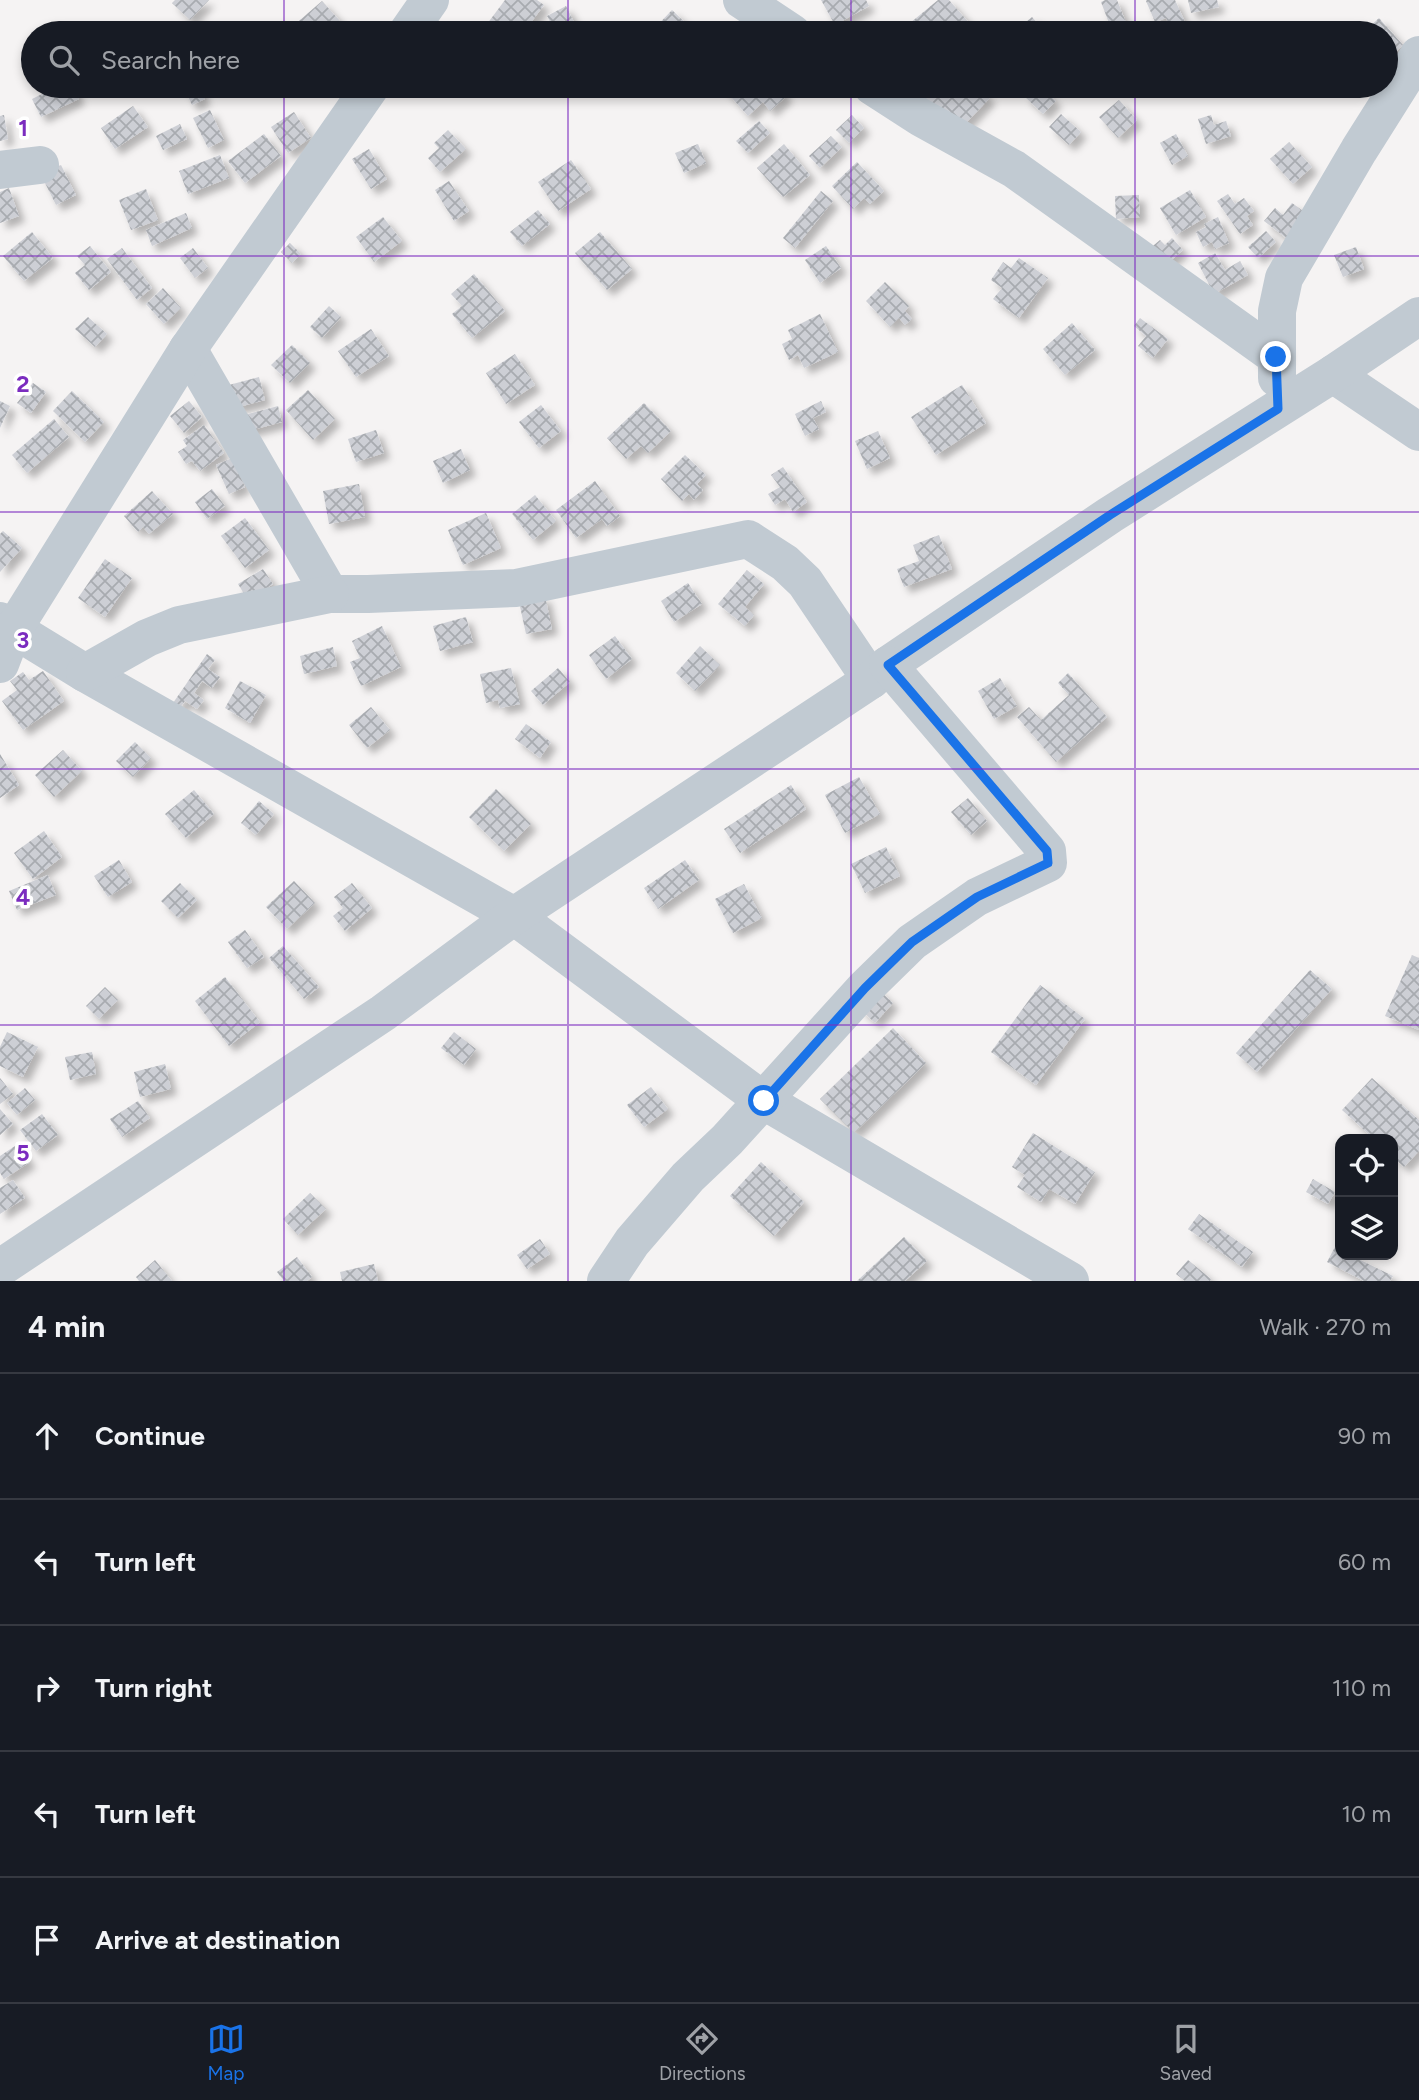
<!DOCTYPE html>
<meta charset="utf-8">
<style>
body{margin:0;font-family:Figtree,sans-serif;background:#242831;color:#f1f3f6}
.controls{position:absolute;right:21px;bottom:21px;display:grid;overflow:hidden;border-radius:14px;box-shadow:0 4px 10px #0003}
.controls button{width:63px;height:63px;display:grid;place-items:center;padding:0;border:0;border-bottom:2px solid #363941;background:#171b24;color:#f1f3f6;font:35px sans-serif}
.stop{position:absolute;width:21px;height:21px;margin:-16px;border:5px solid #1a73e8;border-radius:50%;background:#fff}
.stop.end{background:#1a73e8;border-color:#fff;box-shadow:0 2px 7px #0008}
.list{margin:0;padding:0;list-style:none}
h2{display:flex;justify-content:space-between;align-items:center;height:91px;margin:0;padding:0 28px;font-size:30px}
h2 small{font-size:23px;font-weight:400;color:#9ea1a6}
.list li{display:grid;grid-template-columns:46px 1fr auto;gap:21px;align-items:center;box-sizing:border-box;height:126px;padding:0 28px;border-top:2px solid #363941}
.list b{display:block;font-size:26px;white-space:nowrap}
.list em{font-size:23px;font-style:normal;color:#9ea1a6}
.icon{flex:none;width:38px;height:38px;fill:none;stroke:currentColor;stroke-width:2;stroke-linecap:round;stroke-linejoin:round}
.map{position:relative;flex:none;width:1419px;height:1281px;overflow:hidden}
.search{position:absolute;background:#171b24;box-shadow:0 4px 10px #0003;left:21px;right:21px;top:21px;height:77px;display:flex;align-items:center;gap:18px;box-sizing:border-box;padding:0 24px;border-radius:38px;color:#9ea1a6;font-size:26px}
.sheet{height:721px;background:#171b24}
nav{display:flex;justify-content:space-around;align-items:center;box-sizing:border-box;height:98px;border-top:2px solid #363941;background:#171b24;font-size:19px;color:#9ea1a6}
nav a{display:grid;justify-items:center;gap:4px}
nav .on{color:#1a73e8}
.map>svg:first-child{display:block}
.building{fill:url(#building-cross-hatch);filter:url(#shadow)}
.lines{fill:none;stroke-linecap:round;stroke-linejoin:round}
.minor{stroke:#c1cad2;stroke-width:38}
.route{stroke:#1a73e8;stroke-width:9}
.grid{fill:none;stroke:#7b2cbf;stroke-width:2;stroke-opacity:0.55}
.grid-label{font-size:23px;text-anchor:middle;font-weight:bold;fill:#7b2cbf;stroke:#fff;stroke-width:7;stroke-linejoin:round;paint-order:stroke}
</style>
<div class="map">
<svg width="1419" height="1281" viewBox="0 0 1419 1281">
<defs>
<pattern id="building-cross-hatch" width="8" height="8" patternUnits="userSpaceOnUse" patternTransform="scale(1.75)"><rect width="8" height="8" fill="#cdcfd5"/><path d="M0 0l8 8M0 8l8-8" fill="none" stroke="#a8abb0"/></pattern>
<filter id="shadow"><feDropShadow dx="6" dy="6" stdDeviation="3.5" flood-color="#0004"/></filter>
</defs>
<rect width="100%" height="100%" fill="#f5f3f3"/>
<!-- building -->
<g class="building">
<path d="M175,0h34l-19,20 -18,-17z"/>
<path d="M505,0h32l7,5 -21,28h-33l-6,-5z"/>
<path d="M821,0h45l3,6 -34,19z"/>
<path d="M938,0h11l29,33h-69l-5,-5z"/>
<path d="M1105,0h12l10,25 -15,6 -11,-29z"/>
<path d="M1147,0h28l10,22 -14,7 -5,-11 -11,4 -9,-21z"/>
<path d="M1188,0h29l2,7 -28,6z"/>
<path d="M322,1l18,20 -14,12h-29l-5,-6z"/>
<path d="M566,6l11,22 -9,5h-12l-9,-17z"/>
<path d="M672,10l23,22 -2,1h-36l-4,-3z"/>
<path d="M1032,17l14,16h-33z"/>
<path d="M1379,18l24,27 -15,14 -2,-2v-24h-23z"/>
<path d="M40,86h33l6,13 -38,18 -9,-18 12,-6z"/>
<path d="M183,86h16l6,13 -13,6z"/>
<path d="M726,86h52l9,10 -17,15 -7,-9 -15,14 -25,-28z"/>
<path d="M935,86h41l14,12 -32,33 -35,-33z"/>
<path d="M1034,86h5l17,15 -13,13 -19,-18z"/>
<path d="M1119,100l18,20 -19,18 -19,-21z"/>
<path d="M133,106l15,21 -33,22 -14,-21z"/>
<path d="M210,110l14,30 -16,8 -15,-30z"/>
<path d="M294,112l17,26 -23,15 -17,-26z"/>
<path d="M1061,114l20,18 -12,13 -20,-18z"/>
<path d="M4,115l4,24 -8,2v-25z"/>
<path d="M852,115l12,13 -15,15 -13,-13z"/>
<path d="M1211,115l3,10 12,-4 5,15 -25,8 -8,-25z"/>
<path d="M759,121l11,12 -22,20 -12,-12z"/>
<path d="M180,124l7,15 -24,11 -7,-14z"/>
<path d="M448,130l18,19 -26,23 -12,-14 11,-10 -5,-5z"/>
<path d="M264,134l17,22 -36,27 -17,-22z"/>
<path d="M1176,134l12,22 -16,9 -12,-22z"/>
<path d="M831,136l11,11 -22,21 -11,-12z"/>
<path d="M1289,142l23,25 -19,17 -23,-25z"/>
<path d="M698,144l8,19 -22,10 -9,-20z"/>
<path d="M784,144l26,31 -27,22 -26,-29z"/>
<path d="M369,149l18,30 -16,10 -19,-30z"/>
<path d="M220,155l9,23 -41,16 -9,-23z"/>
<path d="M571,160l20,29 -33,22 -20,-29z"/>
<path d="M857,162l27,29 -14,13 -6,-6 -11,11 -21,-23z"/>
<path d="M61,165l15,30 -20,10 -15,-30z"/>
<path d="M449,181l20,30 -15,10 -19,-31z"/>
<path d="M9,188l10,28 -19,7v-31z"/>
<path d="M146,189l12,31 -27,10 -12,-30z"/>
<path d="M1190,190l16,27 -30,18 -16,-27z"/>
<path d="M821,191l12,10 -38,47 -12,-10z"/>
<path d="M1228,194l7,10 9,-6 10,13 -7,5 6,9 -13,9 -23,-33z"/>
<path d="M1139,195l1,22 -24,2 -1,-23z"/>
<path d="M1292,203l14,10 -20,25 -22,-17 11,-13 8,7z"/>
<path d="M538,210l12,14 -28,22 -12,-14z"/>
<path d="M186,213l6,15 -40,18 -6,-16z"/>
<path d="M383,217l19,24 -28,21 -18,-25z"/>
<path d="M1218,217l11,26 -14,6 -3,-7 -9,5 -7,-15 10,-5 -2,-3z"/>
<path d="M1266,231l10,11 -18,16 -10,-11z"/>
<path d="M32,232l21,26 -29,23 -21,-25z"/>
<path d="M600,232l32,37 -25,21 -32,-37z"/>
<path d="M1172,238l11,12 -23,20 -12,-20 12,-10 5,5z"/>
<path d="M290,243l11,11 -9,9 -11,-11z"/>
<path d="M90,246l21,26 -22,18 -14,-17 10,-8 -8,-9z"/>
<path d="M826,246l15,22 -21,15 -15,-23z"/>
<path d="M1356,247l8,22 -21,8 -9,-22z"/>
<path d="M122,248l30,40 -15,12 -30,-41z"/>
<path d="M193,248l15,20 -13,10 -15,-20z"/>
<path d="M1215,253l10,17 15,-9 8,14 -34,19 -16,-31z"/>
<path d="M1019,258l29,20 -29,40 -26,-19 9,-11 -11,-8 12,-18 8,6z"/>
<path d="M474,274l31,37 -33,27 -20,-24 10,-8 -11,-12z"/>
<path d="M885,282l24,24 -4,5 7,8 -7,6 -6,-7 -9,9 -24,-26z"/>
<path d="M163,288l18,20 -17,16 -18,-20z"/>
<path d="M329,306l12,11 -19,21 -12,-11z"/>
<path d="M820,314l18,38 -34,16 -6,-13 -9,5 -7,-16 10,-5 -4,-9z"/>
<path d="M88,317l19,17 -12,13 -20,-18z"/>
<path d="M1140,318l28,21 -15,19 -15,-12 8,-10 -12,-10z"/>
<path d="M1072,323l23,27 -30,25 -22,-26z"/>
<path d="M371,329l18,27 -33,21 -18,-26z"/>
<path d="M292,345l18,18 -20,20 -19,-18z"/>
<path d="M515,354l20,31 -29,19 -20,-31z"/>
<path d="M259,377l6,23 -30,8 -6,-23z"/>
<path d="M33,383l13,9 -15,21 -14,-10z"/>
<path d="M962,385l24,38 -50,32 -25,-38z"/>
<path d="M308,390l27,29 -22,21 -27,-30z"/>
<path d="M72,391l32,31 -19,20 -32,-31z"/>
<path d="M0,401l10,5 -10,22z"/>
<path d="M189,401l13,16 -18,16 -14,-17z"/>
<path d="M821,401l5,11 -13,6 6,11 -14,7 -10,-22z"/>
<path d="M644,403l27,28 -23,22 -7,-7 -15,13 -19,-21z"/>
<path d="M541,405l20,26 -22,17 -20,-26z"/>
<path d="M278,406l4,16 -41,11 -4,-16z"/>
<path d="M54,419l15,18 -42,36 -15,-18z"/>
<path d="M204,425l20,28 -24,18 -8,-10 -6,3 -8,-12 9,-6 -4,-6z"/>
<path d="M376,430l8,23 -28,9 -8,-23z"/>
<path d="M878,431l12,27 -23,11 -12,-28z"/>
<path d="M461,449l9,21 -27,13 -10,-22z"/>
<path d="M685,455l21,20 -9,9 6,6 -9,10 -5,-6 -7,7 -21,-22z"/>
<path d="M232,458l13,29 -16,7 -13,-29z"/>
<path d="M783,467l24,35 -14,10 -8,-13 -10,6 -7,-11 12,-7 -9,-12z"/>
<path d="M595,481l25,35 -13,10 -5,-7 -26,19 -20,-28z"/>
<path d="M359,484l6,33 -36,7 -6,-33z"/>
<path d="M212,489l13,17 -18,13 -12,-17z"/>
<path d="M152,491l21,23 -24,20 -6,-7 -5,5 -14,-16z"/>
<path d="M535,495l21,26 -23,19 -21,-26z"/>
<path d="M486,513l15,35 -38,17 -15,-35z"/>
<path d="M245,518l24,32 -24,18 -24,-32z"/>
<path d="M3,531l19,17 -22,24v-38z"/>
<path d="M939,535l13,34 -48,18 -7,-18 22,-8 -6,-16z"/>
<path d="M105,559l27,19 -27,39 -27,-19z"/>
<path d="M263,569l10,15 -25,16 -10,-16z"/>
<path d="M747,570l17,14 -19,23 9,8 -9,11 -27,-22z"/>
<path d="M688,583l14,21 -28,18 -13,-21z"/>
<path d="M545,596l7,33 -26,5 -7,-32z"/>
<path d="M466,617l7,25 -33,9 -7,-25z"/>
<path d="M382,626l19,41 -40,19 -11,-24 10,-4 -8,-17z"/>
<path d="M615,636l17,23 -26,20 -17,-24z"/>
<path d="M700,646l20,19 -25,26 -19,-18z"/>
<path d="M333,647l4,19 -33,8 -4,-18z"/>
<path d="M207,654l8,6 -7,9 12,8 -8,11 -10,-7 -8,12 10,7 -7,9 -12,-8 -5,7 -7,-5z"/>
<path d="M511,668l9,36 -20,4 -2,-8 -12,3 -6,-29z"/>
<path d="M558,668l12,14 -27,23 -12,-14z"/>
<path d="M43,671l21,30 -41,29 -21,-29 15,-11 -7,-9 13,-9 6,8z"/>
<path d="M1068,673l39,44 -51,45 -39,-45 12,-10 12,13 28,-25 -11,-12z"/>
<path d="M1000,678l17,28 -23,13 -16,-28z"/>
<path d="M240,681l26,14 -16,28 -25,-15z"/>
<path d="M371,707l19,23 -23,18 -18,-23z"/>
<path d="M526,724l25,18 -11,16 -25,-19z"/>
<path d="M135,742l16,16 -18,19 -17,-16z"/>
<path d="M63,750l19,21 -28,26 -19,-22z"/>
<path d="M0,754l19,31 -19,13z"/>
<path d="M859,777l21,37 -35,19 -20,-38z"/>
<path d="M791,785l15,24 -66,44 -16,-24z"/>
<path d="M496,789l35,35 -27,27 -35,-34z"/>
<path d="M194,790l20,24 -28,24 -21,-24z"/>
<path d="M968,798l19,23 -16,14 -20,-23z"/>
<path d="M259,801l15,13 -18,21 -15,-12z"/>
<path d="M44,831l18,26 -29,22 -19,-26z"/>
<path d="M886,847l14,29 -35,17 -14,-29z"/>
<path d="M119,860l13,22 -24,15 -14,-21z"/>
<path d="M685,860l14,20 -41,29 -14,-21z"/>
<path d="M48,875l8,20 -39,15 -8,-19z"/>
<path d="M294,881l21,22 -28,26 -21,-22z"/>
<path d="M180,883l17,17 -19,18 -17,-17z"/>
<path d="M352,883l20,25 -27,23 -12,-15 10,-8 -9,-11z"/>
<path d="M744,884l18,34 -29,15 -18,-34z"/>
<path d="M245,930l19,27 -17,11 -19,-26z"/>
<path d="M283,946l36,41 -15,12 -35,-41z"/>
<path d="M1412,955l7,3v72l-34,-14z"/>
<path d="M1310,970l22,19 -75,83 -21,-19z"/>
<path d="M225,977l35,45 -31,24 -34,-45z"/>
<path d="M1040,985l45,34 -49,66 -45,-33z"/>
<path d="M105,987l13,13 -19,19 -13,-13z"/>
<path d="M877,988l16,15 -18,20 -16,-15z"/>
<path d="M893,1028l33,35 -72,70 -34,-34z"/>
<path d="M7,1032l31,15 -15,30 -23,-11v-19z"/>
<path d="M454,1032l22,17 -12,16 -23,-17z"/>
<path d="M92,1052l4,22 -26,6 -5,-23z"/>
<path d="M165,1064l6,25 -31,8 -6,-25z"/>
<path d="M0,1078l13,16 -13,10z"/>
<path d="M1372,1078l47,42v31l-15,16 -11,-10v-18h-19l-32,-29z"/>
<path d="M651,1087l17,22 -24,18 -17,-22z"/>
<path d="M25,1088l10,12 -18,15 -10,-12z"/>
<path d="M138,1101l12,17 -28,19 -12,-18z"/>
<path d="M0,1109l13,15 -13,11z"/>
<path d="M42,1114l16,21 -22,16 -16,-21z"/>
<path d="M1033,1133l62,39 -20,32 -26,-15 -8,13 -24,-15 8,-12 -13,-8z"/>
<path d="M18,1144l12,18 -26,17 -4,-6v-17z"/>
<path d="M761,1162l43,40 -30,34 -44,-40z"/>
<path d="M1313,1179l22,13 -7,12 -22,-12z"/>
<path d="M13,1180l12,18 -25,16v-26z"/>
<path d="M310,1193l16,16 -28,26 -15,-16z"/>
<path d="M1199,1214l54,38 -11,15 -54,-38z"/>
<path d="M904,1237l23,24 -22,20h-48z"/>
<path d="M540,1239l10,15 -23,15 -10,-14z"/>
<path d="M1335,1247l5,3v5h10l43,21 -3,5h-26l-37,-19z"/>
<path d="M297,1257l15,20 -5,4h-23l-7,-9z"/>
<path d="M155,1260l17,21h-33l-3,-4z"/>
<path d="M1188,1260l23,19 -1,2h-25l-9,-7z"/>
<path d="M374,1264l4,17h-36l-2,-9z"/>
</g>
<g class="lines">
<!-- minor -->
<g class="minor">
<path d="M742,0l50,33"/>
<path d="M407,33l23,-33"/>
<path d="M872,86l48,31 94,52 263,188"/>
<path d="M0,170l40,-5"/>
<path d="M188,349l142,245h38l148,-6 232,-49 37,24 20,19 66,98"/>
<path d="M1333,374l86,58"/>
<path d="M1277,378v-67l7,-33 75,-128 60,-95"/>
<path d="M0,621l85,52 429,243 250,185 306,180"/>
<path d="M0,664l13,-34 175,-281 183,-263"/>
<path d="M85,673l62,-35 32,-13 151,-31"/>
<path d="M0,1268l383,-255 131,-97 357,-236 17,-15 222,-150 223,-141 86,-58"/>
<path d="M606,1281l26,-39 56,-65 39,-37 138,-152 47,-46 65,-45 71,-34 -1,-12 -159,-186"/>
</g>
</g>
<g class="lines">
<!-- route -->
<path class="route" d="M764,1101l101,-113 47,-46 65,-45 71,-34 -1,-12 -159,-186 222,-150 168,-106 -2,-52"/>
</g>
<!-- grid -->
<path class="grid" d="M284,0v33M568,0v33M851,0v33M1135,0v33M284,86v1195M568,86v1195M851,86v1195M1135,86v1195M0,256h1419M0,512h1419M0,769h1419M0,1025h1419"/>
<g class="grid-label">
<text x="23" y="136">1</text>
<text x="23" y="392">2</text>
<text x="23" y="648">3</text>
<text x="23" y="905">4</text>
<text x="23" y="1161">5</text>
</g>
</svg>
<div class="controls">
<button><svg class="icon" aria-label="locate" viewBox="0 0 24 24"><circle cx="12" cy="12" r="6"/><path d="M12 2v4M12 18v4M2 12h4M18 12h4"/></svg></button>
<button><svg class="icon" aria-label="layers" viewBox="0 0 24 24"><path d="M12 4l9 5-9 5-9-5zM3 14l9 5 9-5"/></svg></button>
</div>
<div class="stop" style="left:764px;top:1101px"></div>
<div class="stop end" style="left:1276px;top:357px"></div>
<div class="search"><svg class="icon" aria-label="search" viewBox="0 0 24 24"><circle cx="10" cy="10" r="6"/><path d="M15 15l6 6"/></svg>Search here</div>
</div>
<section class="sheet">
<h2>4 min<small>Walk · 270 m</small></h2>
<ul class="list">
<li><svg class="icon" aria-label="ahead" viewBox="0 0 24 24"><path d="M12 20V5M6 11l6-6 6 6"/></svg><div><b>Continue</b></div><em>90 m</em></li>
<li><svg class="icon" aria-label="left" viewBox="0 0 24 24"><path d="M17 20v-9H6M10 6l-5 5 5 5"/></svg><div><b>Turn left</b></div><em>60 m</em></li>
<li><svg class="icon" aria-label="right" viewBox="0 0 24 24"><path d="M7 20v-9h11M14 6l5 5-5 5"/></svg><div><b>Turn right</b></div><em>110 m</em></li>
<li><svg class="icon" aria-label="left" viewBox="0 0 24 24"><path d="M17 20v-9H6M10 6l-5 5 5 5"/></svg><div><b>Turn left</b></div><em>10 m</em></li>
<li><svg class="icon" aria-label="arrive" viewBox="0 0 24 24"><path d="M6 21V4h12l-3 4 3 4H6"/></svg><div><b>Arrive at destination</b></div></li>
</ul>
</section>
<nav>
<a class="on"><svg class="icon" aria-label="map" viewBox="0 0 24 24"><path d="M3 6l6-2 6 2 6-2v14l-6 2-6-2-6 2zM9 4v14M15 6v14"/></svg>Map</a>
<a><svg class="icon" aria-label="directions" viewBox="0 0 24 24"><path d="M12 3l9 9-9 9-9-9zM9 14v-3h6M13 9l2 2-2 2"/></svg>Directions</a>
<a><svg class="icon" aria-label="saved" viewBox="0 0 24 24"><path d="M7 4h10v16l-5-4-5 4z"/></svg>Saved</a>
</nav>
